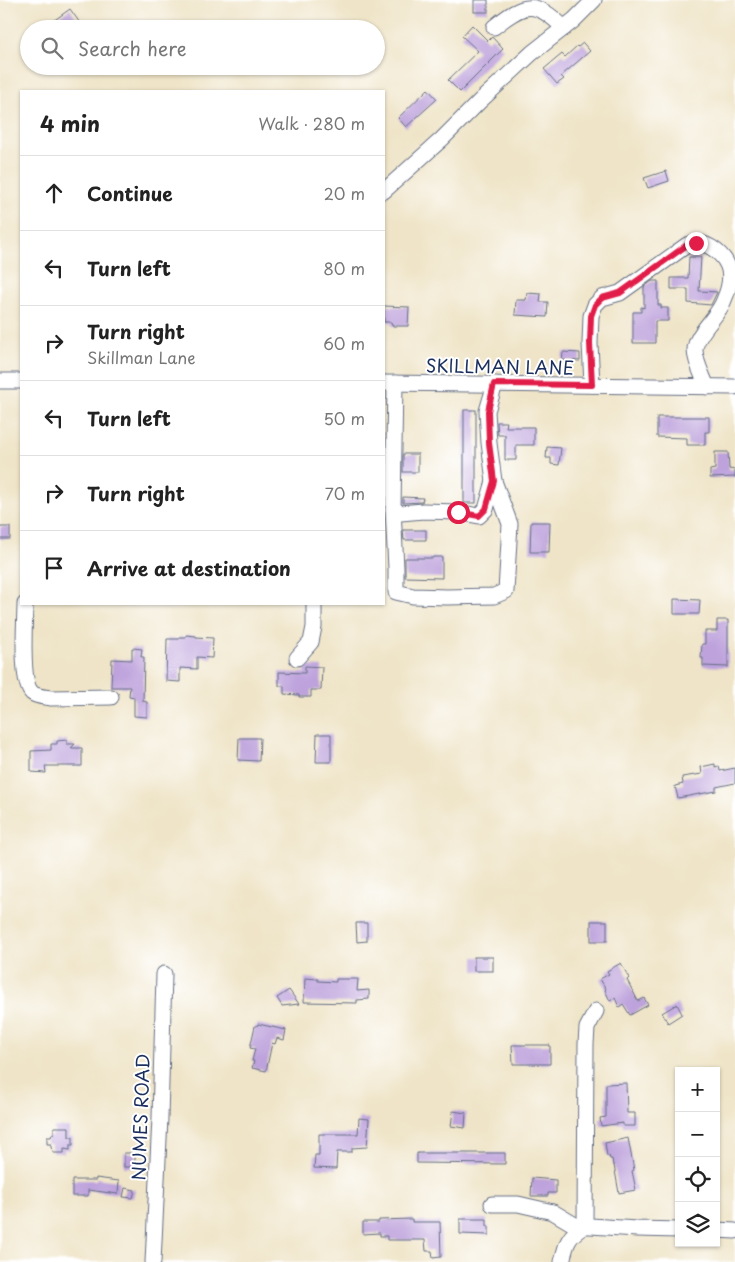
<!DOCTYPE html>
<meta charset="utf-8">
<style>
body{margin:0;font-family:"Playpen Sans",sans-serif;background:#f2f2f2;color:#222}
.controls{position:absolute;right:15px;bottom:15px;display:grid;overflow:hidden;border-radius:0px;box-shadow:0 1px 4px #0004}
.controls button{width:45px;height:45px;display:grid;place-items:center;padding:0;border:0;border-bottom:1px solid #e0e0e0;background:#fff;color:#222;font:25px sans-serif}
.stop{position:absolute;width:15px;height:15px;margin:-11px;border:4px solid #e11d48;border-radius:50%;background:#fff}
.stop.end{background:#e11d48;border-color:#fff;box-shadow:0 1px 5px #0008}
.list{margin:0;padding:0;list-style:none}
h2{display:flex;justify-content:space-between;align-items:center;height:65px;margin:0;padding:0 20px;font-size:21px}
h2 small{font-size:16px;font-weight:400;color:#767676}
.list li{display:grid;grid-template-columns:32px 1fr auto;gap:15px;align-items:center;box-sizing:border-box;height:75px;padding:0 20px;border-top:1px solid #e0e0e0}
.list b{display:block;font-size:19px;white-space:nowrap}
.list p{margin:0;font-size:16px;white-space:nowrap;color:#767676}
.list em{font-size:16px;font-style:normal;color:#767676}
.icon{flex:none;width:28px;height:28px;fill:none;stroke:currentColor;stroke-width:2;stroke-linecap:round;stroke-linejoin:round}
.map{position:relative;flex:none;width:735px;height:1262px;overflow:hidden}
.search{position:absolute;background:#fff;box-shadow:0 1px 4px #0004;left:20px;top:20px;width:365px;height:55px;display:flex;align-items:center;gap:12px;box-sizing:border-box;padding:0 18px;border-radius:28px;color:#767676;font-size:19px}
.panel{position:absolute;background:#fff;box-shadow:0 1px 4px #0004;left:20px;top:90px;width:365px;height:515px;border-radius:0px}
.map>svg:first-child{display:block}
.building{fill:#bda2dc}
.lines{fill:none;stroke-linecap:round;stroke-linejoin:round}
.minor-casing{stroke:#656e83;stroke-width:17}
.minor{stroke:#fff;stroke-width:15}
.route{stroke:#e11d48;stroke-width:6}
.labels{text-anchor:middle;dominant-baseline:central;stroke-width:4;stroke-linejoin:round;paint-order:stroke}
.street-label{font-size:18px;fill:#1b2f5e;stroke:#fff}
</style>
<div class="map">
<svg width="735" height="1262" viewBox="0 0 735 1262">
<rect width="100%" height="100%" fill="#fff"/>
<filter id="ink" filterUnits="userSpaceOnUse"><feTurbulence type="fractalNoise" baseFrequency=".02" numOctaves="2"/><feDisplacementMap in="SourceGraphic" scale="10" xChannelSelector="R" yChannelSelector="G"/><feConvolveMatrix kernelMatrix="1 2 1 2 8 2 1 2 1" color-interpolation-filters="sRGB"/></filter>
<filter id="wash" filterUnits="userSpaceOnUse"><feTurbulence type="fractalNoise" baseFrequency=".0096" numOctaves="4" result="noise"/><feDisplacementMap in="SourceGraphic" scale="20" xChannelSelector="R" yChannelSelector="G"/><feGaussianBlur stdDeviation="1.12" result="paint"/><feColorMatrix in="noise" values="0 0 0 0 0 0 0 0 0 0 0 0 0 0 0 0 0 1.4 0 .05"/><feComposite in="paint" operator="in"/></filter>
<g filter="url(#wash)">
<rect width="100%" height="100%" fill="#efe4c7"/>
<g id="blocks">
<!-- building -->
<g class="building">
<rect x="474" y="0" width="14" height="12"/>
<path d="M70,9l10,14 -8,6h-30z"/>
<path d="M472,25l16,16 4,-4 11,12 -43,43 -12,-12 30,-29 -16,-15z"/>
<path d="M583,43l7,8 -29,25 3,3 -7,5 -13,-15 18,-15 3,3 12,-11 1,1z"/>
<path d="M428,89l9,10 -31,28 -8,-9z"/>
<path d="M666,171l3,10 -21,7 -4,-10z"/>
<path d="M689,257h12l-2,34 18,1 -6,13 -23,-2v-14h-17v-11h17z"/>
<path d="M652,281h6v24h3v3h7v13h-13v22h-22v-31h8v-5l3,1v-21z"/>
<path d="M527,293l14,1 -1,8h8l-1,15 -32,-2 1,-15h10z"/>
<path d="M384,306l25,1 -1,19h-16l-1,-4h-7z"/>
<path d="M563,352l17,1v8l-18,-1z"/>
<rect x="464" y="410" width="12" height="93"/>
<path d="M657,417h52v15h-4v13h-18v-7l-30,-1z"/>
<path d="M497,422h10l-1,5h28v18h-18v15h-11v-25h-7z"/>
<path d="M547,447l14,1 -2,17 -8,-1v-6h-5z"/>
<path d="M715,452h13l1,17 6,1v7l-25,1v-8l5,-1z"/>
<rect x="403" y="454" width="15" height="18"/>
<path d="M403,497l20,1 -1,4 -19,1z"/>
<path d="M531,522h19l-1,30h-19z"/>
<rect x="0" y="527" width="10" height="12"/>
<path d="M403,530h23v10h-22z"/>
<path d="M433,557h9v21l-37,-1v-19h28z"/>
<path d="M674,599l26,1 -1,14h-25z"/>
<path d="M717,620h11v47l-25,-1v-8h-2l1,-14h3v-13h12z"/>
<path d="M186,635l10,1v1l17,1 -1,20 -15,-1v12l-17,-1v14l-14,-1 1,-42h12v-2h7z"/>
<path d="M132,648l10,1 -1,8h3l-1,44 4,1v15l-13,-1v-19l-5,-1 1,-9h-19l1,-28 20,1z"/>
<path d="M305,666l17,1 -1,23h-10v7h-12v-2l-15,-1v-8h-5v-14l26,1z"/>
<path d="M317,734h14v28h-15z"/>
<path d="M239,738h21l-1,23 -21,-1z"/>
<path d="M67,740v4h8l-4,4h11v18h-37l1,7 -15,-1v-21l20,-1v-6h6v-3z"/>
<path d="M715,764v3l4,-1 1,5 15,-3v15l-19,4v4l-38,7 -3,-12 8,-2 -1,-7 20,-3 -1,-7z"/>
<rect x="591" y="921" width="16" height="20"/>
<path d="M356,923h11v18l-10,1z"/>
<rect x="474" y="957" width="19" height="14"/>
<path d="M621,963l8,15 -2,2 11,21 6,-3 4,7 -18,10 -7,-11 -4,3 -4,-9 -5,3 -5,-11 1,-1 -6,-10 9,-5 -2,-3z"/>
<path d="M305,978l13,1v2l18,1v-3h22l-1,12 12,-1v9l-12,1v3l-53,-1z"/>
<path d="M289,990l10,14 -17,2 -5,-8z"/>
<path d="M677,1004l5,10 -14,9 -6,-10z"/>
<path d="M258,1024l28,6 -2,10 -7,-2 -2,6 -3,-1 -6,28 -14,-3 2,-7h-2l3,-12 -5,-1 5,-22h2z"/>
<path d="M512,1045h38v19h-37z"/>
<path d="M626,1083l1,30h8v13h-12v-3l-22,3 -1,-8 6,-1v-33z"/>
<path d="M453,1111l13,2 -1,15 -14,-2z"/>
<path d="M359,1118l10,1 -2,28 -15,1v4h-15l-1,17 -22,-1 1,-13h4v-21h39z"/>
<path d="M54,1127h15v10h4v8h-3v5l-6,-1v4h-11v-3l-2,-2v-4h-4v-7h4l1,-3h2z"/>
<path d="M628,1138l6,32 -2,1 4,19 -17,3 -5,-28h-1l-1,-6h-2l-1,-3h-2l-2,-13z"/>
<rect x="124" y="1153" width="11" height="14"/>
<path d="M417,1153h88v11l-88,-1z"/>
<path d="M96,1178l23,3 -1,13 -30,-4v6h-16v-16h24z"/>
<path d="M532,1178l24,2v13h-8v3h-17z"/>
<path d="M125,1188l10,2 -2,8 -10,-1z"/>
<path d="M412,1219v3h28l1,35 -8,1 -1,-7h-6l-1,-11h-38v-4h-7v-3l-17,1v-12h16v-2z"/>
<path d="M460,1219h27v7h2v9l-29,-1z"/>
</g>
</g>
</g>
<g filter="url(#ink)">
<use href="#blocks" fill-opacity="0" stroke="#656e83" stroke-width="1"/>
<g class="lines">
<defs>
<g id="minor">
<path d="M494,27c31,-25 41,-27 70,1"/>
<path d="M384,191l58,-52 38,-38 52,-48 42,-33 20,-20"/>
<path d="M0,381h21"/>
<path d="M384,383l351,4"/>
<path d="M395,383l-2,126 3,59v24l17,4 34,1 47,-1 12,-5 4,-67 -16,-43 -5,-38 -2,-32 8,-27"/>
<path d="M592,385l-2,-42 1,-27 4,-11 7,-7 18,-5 67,-48c3,-1 5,-2 8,-2 14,-1 31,13 34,27 2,9 -1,21 -5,30 -5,16 -29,34 -29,50 0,12 8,26 12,37"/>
<path d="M393,509l8,4 22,-2 35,1 21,4 7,-7 8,-28"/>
<path d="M25,604c0,17 -5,78 7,89 5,4 13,4 19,5l60,-1"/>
<path d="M297,658l14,-16 3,-15v-23"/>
<path d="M492,1204h26l35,8 22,13 62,4 42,1"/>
<path d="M716,1230l19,1"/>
<path d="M153,1262l7,-144 4,-144"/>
<path d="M562,1262c4,-18 6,-27 23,-36l1,-182 1,-16 9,-17"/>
</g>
</defs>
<!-- minor casing -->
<use href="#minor" class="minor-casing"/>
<!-- minor -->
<use href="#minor" class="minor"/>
</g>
</g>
<g class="lines" filter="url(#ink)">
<!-- route -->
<path class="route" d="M458,512l21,4 7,-7 8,-28 -5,-38 -1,-32 6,-27 98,1 -2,-42 1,-27 4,-11 7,-7 18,-5 67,-48 9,-2"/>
</g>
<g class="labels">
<!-- street labels -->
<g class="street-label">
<text transform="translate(500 366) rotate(1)">SKILLMAN LANE</text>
<text transform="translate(140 1117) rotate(-88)">NUMES ROAD</text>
</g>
</g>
</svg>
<div class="controls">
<button>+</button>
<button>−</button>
<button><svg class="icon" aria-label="locate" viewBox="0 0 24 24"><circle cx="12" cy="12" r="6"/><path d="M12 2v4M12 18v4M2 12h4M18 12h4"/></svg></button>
<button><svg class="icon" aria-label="layers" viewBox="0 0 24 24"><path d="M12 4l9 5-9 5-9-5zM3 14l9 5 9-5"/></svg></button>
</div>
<div class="stop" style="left:458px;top:512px"></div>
<div class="stop end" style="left:696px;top:243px"></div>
<div class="search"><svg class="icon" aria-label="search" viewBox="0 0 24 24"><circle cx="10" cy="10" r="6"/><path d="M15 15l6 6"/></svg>Search here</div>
<section class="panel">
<h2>4 min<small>Walk · 280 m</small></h2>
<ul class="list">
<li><svg class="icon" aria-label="ahead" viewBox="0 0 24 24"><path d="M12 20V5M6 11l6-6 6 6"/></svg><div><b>Continue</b></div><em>20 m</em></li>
<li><svg class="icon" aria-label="left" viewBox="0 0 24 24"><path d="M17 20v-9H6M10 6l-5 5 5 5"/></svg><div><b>Turn left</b></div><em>80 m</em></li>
<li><svg class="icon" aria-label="right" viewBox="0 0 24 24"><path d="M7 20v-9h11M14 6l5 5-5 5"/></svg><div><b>Turn right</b><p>Skillman Lane</p></div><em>60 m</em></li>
<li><svg class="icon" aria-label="left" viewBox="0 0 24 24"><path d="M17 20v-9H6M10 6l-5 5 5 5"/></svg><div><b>Turn left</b></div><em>50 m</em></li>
<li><svg class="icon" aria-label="right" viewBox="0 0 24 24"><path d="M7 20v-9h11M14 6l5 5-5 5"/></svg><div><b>Turn right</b></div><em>70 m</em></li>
<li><svg class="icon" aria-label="arrive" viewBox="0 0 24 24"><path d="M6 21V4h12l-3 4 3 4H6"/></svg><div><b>Arrive at destination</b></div></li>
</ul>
</section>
</div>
